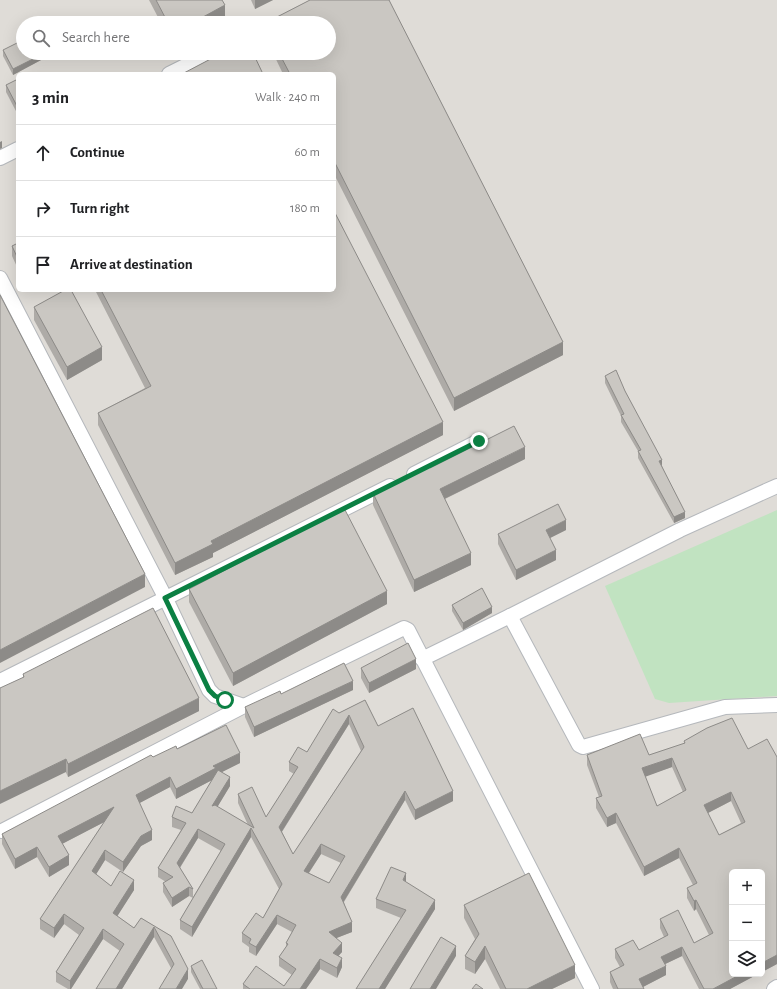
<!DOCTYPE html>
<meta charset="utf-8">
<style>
body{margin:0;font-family:"Alegreya Sans",sans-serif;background:#f6f6f6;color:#202124}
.controls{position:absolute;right:12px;bottom:12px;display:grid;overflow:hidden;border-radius:6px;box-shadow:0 4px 16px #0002}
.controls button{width:36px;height:36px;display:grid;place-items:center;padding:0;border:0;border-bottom:1px solid #e0e0e0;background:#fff;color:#202124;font:20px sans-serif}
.stop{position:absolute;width:12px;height:12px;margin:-9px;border:3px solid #0b8043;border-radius:50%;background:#fff}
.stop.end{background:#0b8043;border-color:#fff;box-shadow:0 1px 4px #0008}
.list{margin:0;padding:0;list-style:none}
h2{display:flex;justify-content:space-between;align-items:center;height:52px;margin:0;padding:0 16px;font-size:17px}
h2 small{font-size:13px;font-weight:400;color:#757577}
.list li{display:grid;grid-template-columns:26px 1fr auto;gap:12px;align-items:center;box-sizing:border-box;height:56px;padding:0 16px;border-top:1px solid #e0e0e0}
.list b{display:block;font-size:15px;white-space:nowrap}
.list em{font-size:13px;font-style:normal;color:#757577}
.icon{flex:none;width:22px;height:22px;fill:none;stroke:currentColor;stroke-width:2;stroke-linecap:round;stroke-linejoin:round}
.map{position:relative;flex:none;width:777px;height:989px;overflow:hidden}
.search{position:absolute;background:#fff;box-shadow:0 4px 16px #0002;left:16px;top:16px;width:320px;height:44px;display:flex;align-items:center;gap:10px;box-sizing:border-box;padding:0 14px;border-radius:22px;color:#757577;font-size:15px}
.panel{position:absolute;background:#fff;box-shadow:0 4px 16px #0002;left:16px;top:72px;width:320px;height:220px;border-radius:6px}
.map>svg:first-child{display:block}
.industrial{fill:#dfdcd7;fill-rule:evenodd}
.green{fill:#c1e3c1}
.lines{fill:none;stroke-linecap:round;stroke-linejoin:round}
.minor-casing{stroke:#b5b8bc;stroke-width:16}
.minor{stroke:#fff;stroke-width:14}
.wall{fill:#aeaba7;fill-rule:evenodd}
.shaded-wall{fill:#8d8b88}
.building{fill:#cac7c2;stroke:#8d8b88;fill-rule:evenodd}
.route{stroke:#0b8043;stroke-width:5}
</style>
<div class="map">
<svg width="777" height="989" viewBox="0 0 777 989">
<rect width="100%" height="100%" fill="#edebe3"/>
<!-- industrial -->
<path class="industrial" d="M0,0h777v989h-777zM23,23h306v30h-306zM18,74h316v216h-316zM732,872h30v102h-30z"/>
<!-- green -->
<path class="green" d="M777,510v186l-108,7 -14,-4 -50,-113z"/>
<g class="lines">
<defs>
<g id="minor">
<path d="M169,74l42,-21"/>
<path d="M0,158l18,-9"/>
<path d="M0,278l165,319 44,93 6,6 29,10"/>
<path d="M414,474l65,-33"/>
<path d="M510,616l170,-86 97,-44"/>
<path d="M422,659l88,-43 69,129 4,2 142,-40 52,-2"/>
<path d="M0,681l390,-195"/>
<path d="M2,831l242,-125 160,-78 4,2 184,359"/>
<path d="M774,989l3,-2"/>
</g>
</defs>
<!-- minor casing -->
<use href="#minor" class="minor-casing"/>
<!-- minor -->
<use href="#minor" class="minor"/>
</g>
<!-- wall -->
<g class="wall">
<path d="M149,0h73l3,18 -9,5h-55z"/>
<path d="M251,0h22l-18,9z"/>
<path d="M310,0h79l174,342v13l-109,56 -120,-237v-100h-51l-10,-21h56v-30h-66v-2l12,-3z"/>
<path d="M3,50l38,10 -28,15 -10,-19z"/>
<path d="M18,84v31l-12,-23v-7z"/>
<path d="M18,243v26l-6,-13v-10z"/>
<path d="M95,290h239l109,145 -230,118v4l-38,18 -77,-150v-12l47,-25z"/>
<path d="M34,307l68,53 -35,20 -33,-60z"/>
<path d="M605,376l20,15 37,75 23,52 -11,5 -36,-65v-7l-17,-29v-6l-16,-33z"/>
<path d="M525,459l-80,40 26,66 -57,27 -41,-87v-12l57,-25z"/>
<path d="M566,530l-16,8 6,22 -40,20 -18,-36v-10z"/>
<path d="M189,589l198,15 -154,82 -44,-84z"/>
<path d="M452,605l40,8 -29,17 -11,-19z"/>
<path d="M361,668l55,1 -47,24 -8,-15z"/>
<path d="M23,674l176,37 -131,66 -45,-100z"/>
<path d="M353,690l-99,47 -9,-20v-10l36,-13z"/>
<path d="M365,700l13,26 75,75 -38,19 -10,-20 -61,102 8,30 -16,6 6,14 -4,4 4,11 -5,11 -17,-9 -14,20h-63v-5l41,2 8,-11 -13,-9v-9l7,-10v-4l6,-11 -15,-8 -21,32 -7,-4v-5l-7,-5v-9l21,-15 16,-29 -28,-52 -59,100 -12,-8v-9l13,-22 -4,-2 -17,11 -9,-15v-9l3,-1 -8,-5v-9l23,-38 -9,-3v-10l20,-4 20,-33 -36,19 -6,-12 -31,16 13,37 -11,6 -18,26 -18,-12 -9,14 15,12 23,4 -17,26 17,12 7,-10 30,18 17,43 -17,-11 -17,-31 -32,52h-26l24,-38 -17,-12 -32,50h-3l-12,-7v-10l23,-37 -15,-11 -10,14 -14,-9v-10l64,-97 -42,22 7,21 -20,12 -12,-20 -22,12 -13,-25v-10l151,-77 24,-8 63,14 -18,9 8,14 -13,21 31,18 -10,-22v-9l28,23 28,-43 -5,-3v-9l18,-10 32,-39zM349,724l12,27 -68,103 -11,-22zM198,838l23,13 -28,46v-8l-13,-21zM321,854l20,9 -12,20 -20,-10z"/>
<path d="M684,741l64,8 29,8v207l-15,8v-100l-30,102h26l-28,15h-31l-17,-33 -17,8 1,11 -23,12 1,2h-31l-3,-7v-10l10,-5 -5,-9v-9l24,1 25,-13 -4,-9v-9l34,24 15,-8 -13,-26 -2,2 -7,-13v-10l6,-3 -14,-27 -35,18 -28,-53 -9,4 -11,-19v-10l3,-1 -12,-32v-10h62l35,-11zM672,767l11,25 -26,14 -12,-30zM731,801l10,22 -22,12 -11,-22z"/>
<path d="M406,882l29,27 -50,80h-29l45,-71 -25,-10v-9z"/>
<path d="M464,905l111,73 -23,11h-52l-15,-30 -10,15 -10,-5v-13l10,-17 -11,-21z"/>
<path d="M191,966l26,23h-17l-9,-17z"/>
</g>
<!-- shaded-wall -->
<g class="shaded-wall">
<path d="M255,0h18l-18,9z"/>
<path d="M225,5v13l-9,5h-24z"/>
<path d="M41,55v5l-28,15v-6z"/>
<path d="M2,141v7l-2,1v-7z"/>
<path d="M563,342v13l-109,56v-13z"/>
<path d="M102,347v13l-35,20v-13z"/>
<path d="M443,422v13l-230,118v4l-38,18v-12l36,-22z"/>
<path d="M525,447v12l-85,42v-12z"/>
<path d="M662,460v6l-3,-5z"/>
<path d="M685,512v6l-11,5v-6z"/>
<path d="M566,520v10l-20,10v-10z"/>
<path d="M556,550v10l-40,20v-10z"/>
<path d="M471,553v12l-57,27v-12z"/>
<path d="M145,574v13l-145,76v-13z"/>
<path d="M387,591v13l-154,82v-13z"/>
<path d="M492,607v6l-29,17v-7z"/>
<path d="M416,659v10l-47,24v-10z"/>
<path d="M353,681v9l-99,47v-10z"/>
<path d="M199,698v13l-131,66v-13z"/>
<path d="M349,715v9l-70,112v-9z"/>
<path d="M240,753v10l-24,12v3l-40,21v-10l37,-23z"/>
<path d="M672,758v9l-30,11v-10z"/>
<path d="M66,759v13l-66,32v-13z"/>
<path d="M170,777v10l-34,18v-10z"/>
<path d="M230,777v9l-18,30v-10z"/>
<path d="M405,791v9l-64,106v-9z"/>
<path d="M453,791v10l-38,19v-10z"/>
<path d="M731,792v9l-27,14v-10z"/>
<path d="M114,807v10l-56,29v-10z"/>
<path d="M616,813v10l-9,4v-9z"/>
<path d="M251,828v9l-59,100v-10z"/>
<path d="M198,829v9l-21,34v-9z"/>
<path d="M152,830v10l-11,6 -18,26v-10l18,-26z"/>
<path d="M321,844v10l-17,26v-9z"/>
<path d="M37,847v10l-22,12v-10z"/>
<path d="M679,848v10l-35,18v-9z"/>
<path d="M105,850v10l-13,21v-10z"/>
<path d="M69,855v10l-20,12v-10z"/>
<path d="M406,873v9l-3,-2z"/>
<path d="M134,880v10l-21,33v-10z"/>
<path d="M189,887v9l-17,11v-9z"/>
<path d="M435,900v9l-50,80h-6z"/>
<path d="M696,900v9l-2,2v-10z"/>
<path d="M64,914v10l-10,14v-10z"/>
<path d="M277,915v9l-21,32v-9z"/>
<path d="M352,922v10l-23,9v-9z"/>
<path d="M154,927v10l-32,52h-6z"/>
<path d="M103,929v10l-32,50h-1v-8z"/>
<path d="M342,943v9l-9,10v-9z"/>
<path d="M456,946v10l-20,33h-6z"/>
<path d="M485,946v13l-10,15v-12z"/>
<path d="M682,947v9l-21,10v-9z"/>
<path d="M777,955v9l-15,8v-9z"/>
<path d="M342,958v9l-5,11v-10z"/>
<path d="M320,959v10l-14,20h-6z"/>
<path d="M575,965v13l-23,11h-25z"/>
<path d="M666,966v9l-27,14v-10z"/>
<path d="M188,969v10l-6,10h-6z"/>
<path d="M741,974h17l-28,15h-17z"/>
</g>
<!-- building -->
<g class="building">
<path d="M156,0h66l3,5 -33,18h-24z"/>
<path d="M310,0h79l174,342 -109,56 -120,-237v-87h-44l-11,-21h50v-30h-65l-1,-2 12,-3z"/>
<path d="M23,40v13h17l1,2 -28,14 -10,-19z"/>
<path d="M222,53h31l10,21h-81z"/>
<path d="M16,80l2,4v24l-12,-23z"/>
<path d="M334,211l109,211 -232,119 2,3 -38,19 -77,-150 53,-27 -50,-96h233z"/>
<path d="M18,243v16l-6,-13z"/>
<path d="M65,290h6l31,57 -35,20 -33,-60z"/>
<path d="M0,295l145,279 -145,76z"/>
<path d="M616,370l9,21 37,69 -3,1 26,51 -11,5 -36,-66 3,-1 -20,-35 3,-1 -19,-38z"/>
<path d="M514,426l11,21 -85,42 31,64 -57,27 -41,-87 56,-27 1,2z"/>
<path d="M558,504l8,16 -20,10 10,20 -40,20 -18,-36z"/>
<path d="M344,508l43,83 -154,82 -44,-84z"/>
<path d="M482,588l10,19 -29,16 -11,-18z"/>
<path d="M153,608l46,90 -131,66 -2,-5 -66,32v-103l24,-11 -1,-3z"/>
<path d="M408,643l8,16 -47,24 -8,-15z"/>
<path d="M344,663l9,18 -99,46 -9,-20 35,-16 1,3z"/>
<path d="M365,700l13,26 35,-18 40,83 -38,19 -10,-19 -64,106 11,25 -23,10 13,11 -9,10 9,5 -5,10 -17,-9 -20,30h-50l-7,-5 13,-18 28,20 12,-17 -17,-12 9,-13 -2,-1 10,-18 -19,-10 -21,32 -7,-4 2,-4 -9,-6 14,-20 7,5 19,-34 -31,-56 -59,99 -12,-7 45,-76 -27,-15 -21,34 16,26 -4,-2 -17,11 -9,-15 10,-6 -15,-9 28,-45 -14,-6 4,-11 16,7 26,-43 12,7 -18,29 3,-1 39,23 -16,-34 14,-7 14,30 32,-50 -9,-5 9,-15 9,5 26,-43 6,4zM349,715l15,32 -71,107 -14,-27zM321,844l24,12 -16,27 -25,-12z"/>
<path d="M732,718l16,31 19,-10 10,18v198l-15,8v-91h-30v102h9l-28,15h-9l-22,-42 -21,10 5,9 -27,13 5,10h-26l-8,-17 14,-7 -9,-16 18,-9 6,10 29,-15 -8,-16 18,-9 16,33 19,-10 -17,-33 -2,1 -7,-13 10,-5 -18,-35 -35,19 -28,-54 -9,5 -11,-20 6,-2 -15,-41 53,-21 9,21 36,-12 -1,-2 23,-13zM672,758l14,32 -29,16 -15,-38zM731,792l14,30 -26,13 -15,-30z"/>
<path d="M226,725l14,28 -27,13 3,2 -40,21 -6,-12 -34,18 16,35 -11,6 -18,26 -18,-12 -13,21 19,15 9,-15 14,9 -21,33 21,15 7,-10 30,18 17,33 -12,20h-17l15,-25 -20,-37 -38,62h-20l28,-45 -21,-15 -33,52 -14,-9 28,-44 -20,-14 -10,14 -14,-9 74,-112 -56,29 11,19 -20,12 -12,-20 -22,12 -13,-25 149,-79 2,2 23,-11 1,3z"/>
<path d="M391,867l15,6 -3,7 32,20 -56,89h-23l50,-79 -30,-11z"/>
<path d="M529,873l46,92 -48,24h-21l-21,-43 -10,16 -10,-6 14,-22 -15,-29z"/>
<path d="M441,937l15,9 -26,43h-20z"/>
<path d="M202,960l15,29h-14l-12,-23z"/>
<path d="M476,984l7,5h-11z"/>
</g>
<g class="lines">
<!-- route -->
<path class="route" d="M225,700l-10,-4 -6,-6 -44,-92 314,-157"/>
</g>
</svg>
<div class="controls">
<button>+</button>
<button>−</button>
<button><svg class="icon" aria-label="layers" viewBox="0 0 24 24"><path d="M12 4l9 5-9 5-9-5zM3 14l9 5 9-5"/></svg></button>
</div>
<div class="stop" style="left:225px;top:700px"></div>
<div class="stop end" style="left:479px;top:441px"></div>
<div class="search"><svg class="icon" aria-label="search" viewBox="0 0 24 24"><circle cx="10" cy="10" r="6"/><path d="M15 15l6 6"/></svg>Search here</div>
<section class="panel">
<h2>3 min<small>Walk · 240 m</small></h2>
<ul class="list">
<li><svg class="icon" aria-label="ahead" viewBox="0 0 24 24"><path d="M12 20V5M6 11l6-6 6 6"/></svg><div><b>Continue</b></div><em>60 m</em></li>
<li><svg class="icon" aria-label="right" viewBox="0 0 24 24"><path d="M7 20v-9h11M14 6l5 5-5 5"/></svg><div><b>Turn right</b></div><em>180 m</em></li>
<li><svg class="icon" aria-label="arrive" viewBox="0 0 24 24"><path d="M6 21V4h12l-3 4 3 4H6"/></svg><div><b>Arrive at destination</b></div></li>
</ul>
</section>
</div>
